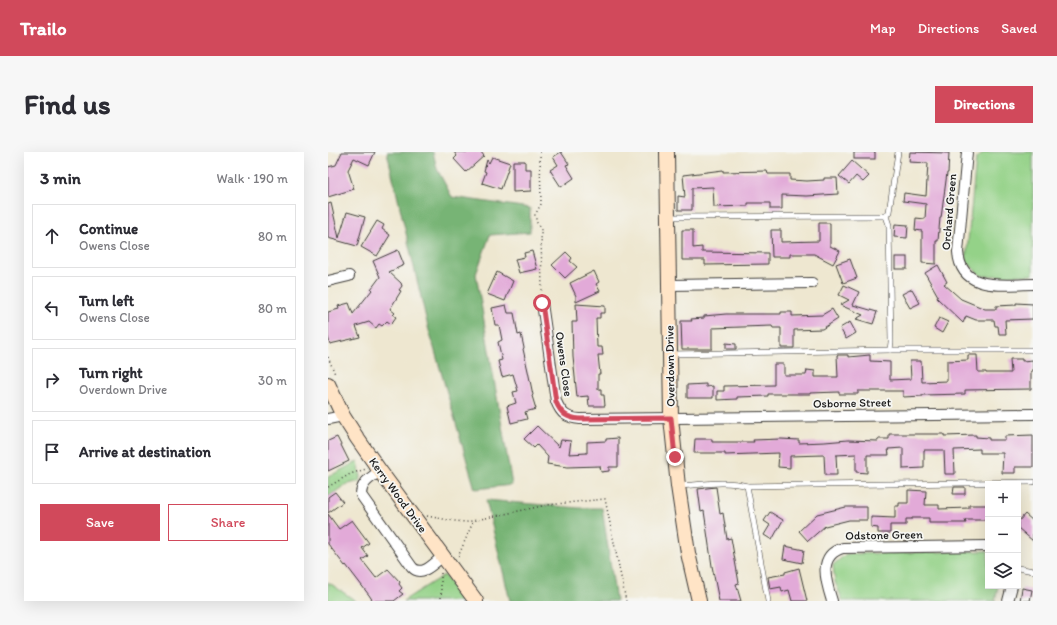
<!DOCTYPE html>
<meta charset="utf-8">
<style>
body{margin:0;font-family:Itim,sans-serif;background:#f7f7f7;color:#2b2b33}
.controls{position:absolute;right:12px;bottom:12px;display:grid;overflow:hidden;border-radius:0px;box-shadow:0 4px 16px #0002}
.controls button{width:36px;height:36px;display:grid;place-items:center;padding:0;border:0;border-bottom:1px solid #e1e1e2;background:#fff;color:#2b2b33;font:20px sans-serif}
.stop{position:absolute;width:12px;height:12px;margin:-9px;border:3px solid #d1495b;border-radius:50%;background:#fff}
.stop.end{background:#d1495b;border-color:#fff;box-shadow:0 1px 4px #0008}
.list{margin:0;padding:0;list-style:none}
h2{display:flex;justify-content:space-between;align-items:center;height:52px;margin:0;padding:0 16px;font-size:17px}
h2 small{font-size:13px;font-weight:400;color:#7c7c81}
.list li{display:grid;grid-template-columns:26px 1fr auto;gap:12px;align-items:center;box-sizing:border-box;height:64px;margin:0 8px 8px;padding:0 8px;border:1px solid #e1e1e2;border-radius:0px}
.list b{display:block;font-size:15px;white-space:nowrap}
.list p{margin:0;font-size:13px;white-space:nowrap;color:#7c7c81}
.list em{font-size:13px;font-style:normal;color:#7c7c81}
.actions{display:flex;gap:8px;padding:12px 16px}
.actions a{flex:1;padding:9px 0;border:1px solid #d1495b;border-radius:0px;text-align:center;font-size:14px;color:#d1495b}
.actions .main{background:#d1495b;color:#fff}
.icon{flex:none;width:22px;height:22px;fill:none;stroke:currentColor;stroke-width:2;stroke-linecap:round;stroke-linejoin:round}
.map{position:relative;flex:none;width:705px;height:449px;overflow:hidden;border-radius:0px}
header{display:flex;align-items:center;gap:24px;box-sizing:border-box;height:56px;padding:0 20px;background:#d1495b;color:#fff}
header strong{font-size:19px}
nav{display:flex;gap:22px;margin-inline-start:auto;font-size:14px}
.intro{display:flex;align-items:center;justify-content:space-between;box-sizing:border-box;height:96px;padding:0 24px}
h1{margin:0;font-size:28px}
.button{padding:10px 18px;border-radius:0px;background:#d1495b;color:#fff;font-size:14px;font-weight:700}
main{display:flex;gap:24px;padding:0 24px}
aside{flex:1;background:#fff;border-radius:0px;box-shadow:0 4px 16px #0002}
.map>svg:first-child{display:block}
.green{fill:#94d288;stroke:#587752}
.forest{fill:#77b474;stroke:#4a6848}
.building{fill:#e2aad8}
.lines{fill:none;stroke-linecap:round;stroke-linejoin:round}
.lane-casing{stroke:#3c3a37;stroke-width:6}
.street-casing{stroke:#3c3a37;stroke-width:12}
.secondary-casing{stroke:#3c3a37;stroke-width:16}
.path{stroke:#3c3a37;stroke-width:1.5;stroke-dasharray:1 3;stroke-linecap:butt}
.lane{stroke:#fff;stroke-width:5}
.street{stroke:#fff;stroke-width:10}
.secondary{stroke:#ffe4c6;stroke-width:14}
.route{stroke:#d1495b;stroke-width:5}
.labels{text-anchor:middle;dominant-baseline:central;stroke-width:3.5;stroke-linejoin:round;paint-order:stroke}
.street-label{font-size:12px;fill:#1c1c1c;stroke:#f6f6f2}
</style>
<header>
<strong>Trailo</strong>
<nav><a>Map</a><a>Directions</a><a>Saved</a></nav>
</header>
<div class="intro"><h1>Find us</h1><a class="button">Directions</a></div>
<main>
<aside>
<h2>3 min<small>Walk · 190 m</small></h2>
<ul class="list">
<li><svg class="icon" aria-label="ahead" viewBox="0 0 24 24"><path d="M12 20V5M6 11l6-6 6 6"/></svg><div><b>Continue</b><p>Owens Close</p></div><em>80 m</em></li>
<li><svg class="icon" aria-label="left" viewBox="0 0 24 24"><path d="M17 20v-9H6M10 6l-5 5 5 5"/></svg><div><b>Turn left</b><p>Owens Close</p></div><em>80 m</em></li>
<li><svg class="icon" aria-label="right" viewBox="0 0 24 24"><path d="M7 20v-9h11M14 6l5 5-5 5"/></svg><div><b>Turn right</b><p>Overdown Drive</p></div><em>30 m</em></li>
<li><svg class="icon" aria-label="arrive" viewBox="0 0 24 24"><path d="M6 21V4h12l-3 4 3 4H6"/></svg><div><b>Arrive at destination</b></div></li>
</ul>
<div class="actions"><a class="main">Save</a><a>Share</a></div>
</aside>
<div class="map">
<svg width="705" height="449" viewBox="0 0 705 449">
<rect width="100%" height="100%" fill="#f6f6f2"/>
<filter id="ink" filterUnits="userSpaceOnUse"><feTurbulence type="fractalNoise" baseFrequency=".025" numOctaves="2"/><feDisplacementMap in="SourceGraphic" scale="8" xChannelSelector="R" yChannelSelector="G"/><feConvolveMatrix kernelMatrix="1 2 1 2 8 2 1 2 1" color-interpolation-filters="sRGB"/></filter>
<filter id="wash" filterUnits="userSpaceOnUse"><feTurbulence type="fractalNoise" baseFrequency=".012" numOctaves="4" result="noise"/><feDisplacementMap in="SourceGraphic" scale="16" xChannelSelector="R" yChannelSelector="G"/><feGaussianBlur stdDeviation="0.9" result="paint"/><feColorMatrix in="noise" values="0 0 0 0 0 0 0 0 0 0 0 0 0 0 0 0 0 1.4 0 .05"/><feComposite in="paint" operator="in"/></filter>
<g filter="url(#wash)">
<rect width="100%" height="100%" fill="#eee7d0"/>
<!-- green -->
<g class="green">
<path d="M657,0h48v123l-52,1 -15,-15 10,-102z"/>
<path d="M30,309l3,16 -1,4 -15,4 -17,12v-20z"/>
<path d="M660,399v35h10l-3,15h-152l-8,-19 -2,-17 13,-11z"/>
<path d="M116,423l19,26h-60z"/>
<path d="M0,430l28,19h-28z"/>
</g>
<!-- forest -->
<g class="forest">
<path d="M59,0h46l4,17 15,28 78,11v24l-40,3 -14,39 36,211 -37,4 -47,-162z"/>
<path d="M158,348l93,8h23l14,93h-106z"/>
</g>
<g id="blocks">
<!-- building -->
<g class="building">
<path d="M14,0h33l-6,13 -15,-7 -6,12 6,19 -26,8v-30l8,-2z"/>
<path d="M126,0h27l3,4 -18,16 -12,-13 3,-3z"/>
<path d="M233,0l8,12 -3,1 8,13 -13,9 -11,-17 8,-5 -5,-8z"/>
<rect x="526" y="0" width="21" height="7"/>
<path d="M582,0l39,1 -1,20h-1l-6,45h-1l-2,23h-2v23l-14,-1v-32l-7,-1 1,-12 9,1 1,-15 -23,-3 1,-8 22,3 2,-33 -19,-1z"/>
<path d="M164,5l18,6 -9,26 -19,-6 4,-11 -2,-1 3,-11 2,3z"/>
<path d="M185,9h12v8h6v22l-18,1z"/>
<path d="M524,9l17,15 -6,6 -7,-6 -7,8 -10,-8z"/>
<path d="M395,18v2l44,-1 1,3h22v6l17,1 17,-1v-2h13l1,16 -31,2 -25,-1v14h-12v-6h-22v3l-34,1 -1,-20 -21,1v22h-14v-14l7,1 -2,-22z"/>
<path d="M3,51l8,35 8,-26 18,5 -8,29 -29,-8v-34z"/>
<path d="M49,69l7,4 -2,4 8,6 -13,21 -16,-9z"/>
<path d="M491,71h11v23l10,5 -7,13 -19,-10h-24v3h-18l-1,-27h10v12l38,-1z"/>
<path d="M567,72l13,1 -1,13 -13,-1z"/>
<path d="M354,78h11v18l9,-1v5l66,1v11l-63,1v-5h-23z"/>
<path d="M70,98l6,15 -15,7 12,11 1,3 -3,4 2,1 -11,18 5,4 -2,2 3,2 -5,7 -4,-3 -5,5 -3,-2 -3,4 -7,-6 -13,4 4,11 -30,7 -2,-7v-25l11,-3 -1,-3 11,-3 4,11 19,-24 -1,-1 9,-12 -7,-16z"/>
<path d="M204,99l5,18 -18,4 -4,-14 10,-2 -1,-4z"/>
<path d="M238,100l6,6 -2,3 7,6 -12,11 -13,-13z"/>
<rect x="567" y="105" width="12" height="12"/>
<path d="M522,107l7,19 -14,5 -7,-19z"/>
<path d="M610,113l9,17 -3,2 17,15 24,10h11v-3l20,-1v-2l17,1v15l-28,1 1,14h-7l-1,-8h-3l-1,-6h-18l-10,-4 -3,7 -26,-25 1,-2 -13,-23z"/>
<path d="M266,119l5,11 -3,2 4,7 -24,11v-6l-6,-13z"/>
<path d="M169,120l16,9 -8,20 -18,-7z"/>
<path d="M516,133l15,7 -6,13 24,7 -4,12 -17,-5 7,-4 -23,-10 9,-5 -10,-5z"/>
<path d="M584,137l8,14 -10,5 -8,-14z"/>
<path d="M248,152l29,2v7h-5v5h-4l1,29h5l1,8h-5l2,19h-2v15h3v6h3l1,11h-16l-1,-10 -11,1 -4,-40 -1,-35h5z"/>
<path d="M178,153l2,8h6l4,22 3,-1 3,14 -1,1 5,22 5,24 -1,1 4,13 -11,3 2,7 -16,4 -4,-17 9,-3 -3,-11 5,-1 -5,-17 -11,3 -4,-16 4,-1 -4,-18 4,-2 -3,-15h-4l-3,-17z"/>
<path d="M504,157l6,10 -16,10 -28,1v18h-13v-20h-8l-1,-2 -60,2v21h-30l-1,-28h11l-1,-2 13,-1v-2l22,-2h55v-2h11v4l30,-1z"/>
<path d="M611,166l9,4 -6,11 -8,-5z"/>
<path d="M522,170l6,11 -10,6 -6,-11z"/>
<path d="M398,191l10,1v5h-10z"/>
<path d="M509,203h11v2l22,-2v6l20,1v18l21,-1 -1,-18h11l1,21 25,-1v-20l21,-1v-5h9l1,17h8v1h25l-1,-14h12v2l11,-1v11h-2v18l-66,1v4l-42,1v1l-20,1v-6h-45v3h-19v-2l-29,1v1h-42v2l-31,1v2l-20,1v-9h7v-5l50,-1v-21h10v11h22l1,-5 8,1v6h23z"/>
<path d="M378,232v3l7,-1v12h-26v-13z"/>
<path d="M209,274l22,21 2,-7 10,1 -2,13 18,-1v-11l19,-1v-2l12,-1v29h-9v4l-8,1 -1,-6 -33,1 -20,-3 1,-7 -11,-12 -3,3 -10,-9z"/>
<path d="M561,282h55v2l32,-1v2l13,1v2h16v-4l28,-1v32h-18v6h-13l1,-20h-23v-4l-26,1 1,24h-10l-1,-24h-20v18l-21,1v-21l-15,1 1,6h-22v18l-11,-1v-18l-20,1 1,20h-12l-1,-20 -34,1v12l-12,-1 1,-14 -54,2v-2h-31l1,-14h17v3h42l-1,-2 28,-1 18,1v3l26,-1 23,-2 30,1v-2h11z"/>
<path d="M9,285l12,24 -21,10v-30z"/>
<path d="M388,335l4,27 3,-1 4,26 4,-1 8,45 -3,1 5,17h-22l-7,-35 -8,-55 -3,1 -3,-23z"/>
<path d="M626,335h11v7h-12z"/>
<path d="M580,338l18,1 -1,14h14v4l30,-1v-3h19v15h-23l1,3h-37v-5h-17v1h-6v6h-16v8h-12v-5l-7,-1v-10l24,1v-12h4v-3h9z"/>
<path d="M7,340l8,10 -15,11v-16z"/>
<path d="M518,355h21v13h-18l-24,6 -17,15 -9,-10 18,-17z"/>
<path d="M442,360l13,8 -11,20 -8,-5 6,-10 -6,-4z"/>
<path d="M0,362l11,15 13,-9 17,23 -7,5 6,8 -6,4 14,18 12,-9 12,13 -1,2 3,4 -3,3 4,3 -9,7h-21l-4,-6 -23,-30 -1,1 -17,-22z"/>
<path d="M697,362l8,7v20l-15,-13v-6z"/>
<path d="M457,394l19,4 -2,13 -19,-4z"/>
<path d="M471,416l8,33h-15l-3,-11 -7,2 -1,-5 -11,2 -2,-12 17,-3v-2z"/>
<path d="M694,436l10,2 -2,11h-10z"/>
</g>
</g>
</g>
<g filter="url(#ink)">
<use href="#blocks" fill-opacity="0" stroke="#3c3a37" stroke-width="1"/>
<g class="lines">
<defs>
<g id="lane">
<path d="M341,65l217,-1"/>
<path d="M562,198l1,-8 -2,-117 -3,-9 3,-4 9,-60"/>
<path d="M343,202l219,-4h143"/>
<path d="M350,334c22,-1 47,-6 69,0l286,-4"/>
<path d="M419,334l21,115"/>
<path d="M690,416l15,3"/>
</g>
<g id="street">
<path d="M639,0l-9,100c3,41 47,32 75,32"/>
<path d="M0,129l21,-5"/>
<path d="M341,133l143,-2"/>
<path d="M214,151l14,98c5,13 11,17 24,18l453,-5"/>
<path d="M0,267l15,-3"/>
<path d="M52,319c-9,7 -19,11 -19,24l51,72c10,11 22,-4 31,-11"/>
<path d="M504,449c-6,-19 -15,-46 11,-53l145,-2"/>
<path d="M680,449l4,-15"/>
</g>
<g id="secondary">
<path d="M339,0l4,266 7,68 10,67 11,48"/>
<path d="M0,232l15,32 14,22 23,33 96,130"/>
</g>
</defs>
<!-- lane casing -->
<use href="#lane" class="lane-casing"/>
<!-- street casing -->
<use href="#street" class="street-casing"/>
<!-- secondary casing -->
<use href="#secondary" class="secondary-casing"/>
<!-- path -->
<g class="path">
<path d="M212,0l1,52 -6,11 2,8 4,7 1,63"/>
<path d="M0,205l7,17"/>
<path d="M0,335l22,-13 16,-5"/>
<path d="M99,364l27,5 13,1 80,-17 58,-6 21,102"/>
<path d="M130,405l15,-35"/>
<path d="M113,421v28"/>
</g>
<!-- lane -->
<use href="#lane" class="lane"/>
<!-- street -->
<use href="#street" class="street"/>
<!-- secondary -->
<use href="#secondary" class="secondary"/>
</g>
</g>
<g class="lines" filter="url(#ink)">
<!-- route -->
<path class="route" d="M214,151l14,99c5,12 11,16 24,17l91,-1 4,39"/>
</g>
<g class="labels">
<!-- street labels -->
<g class="street-label">
<text transform="translate(621 60) rotate(-85)">Orchard Green</text>
<text transform="translate(236 212) rotate(82)">Owens Close</text>
<text transform="translate(342 214) rotate(-91)">Overdown Drive</text>
<text transform="translate(524 251) rotate(-1)">Osborne Street</text>
<text transform="translate(70 343) rotate(54)">Kerry Wood Drive</text>
<text transform="translate(556 383) rotate(-1)">Odstone Green</text>
</g>
</g>
</svg>
<div class="controls">
<button>+</button>
<button>−</button>
<button><svg class="icon" aria-label="layers" viewBox="0 0 24 24"><path d="M12 4l9 5-9 5-9-5zM3 14l9 5 9-5"/></svg></button>
</div>
<div class="stop" style="left:214px;top:151px"></div>
<div class="stop end" style="left:347px;top:305px"></div>
</div>
</main>
